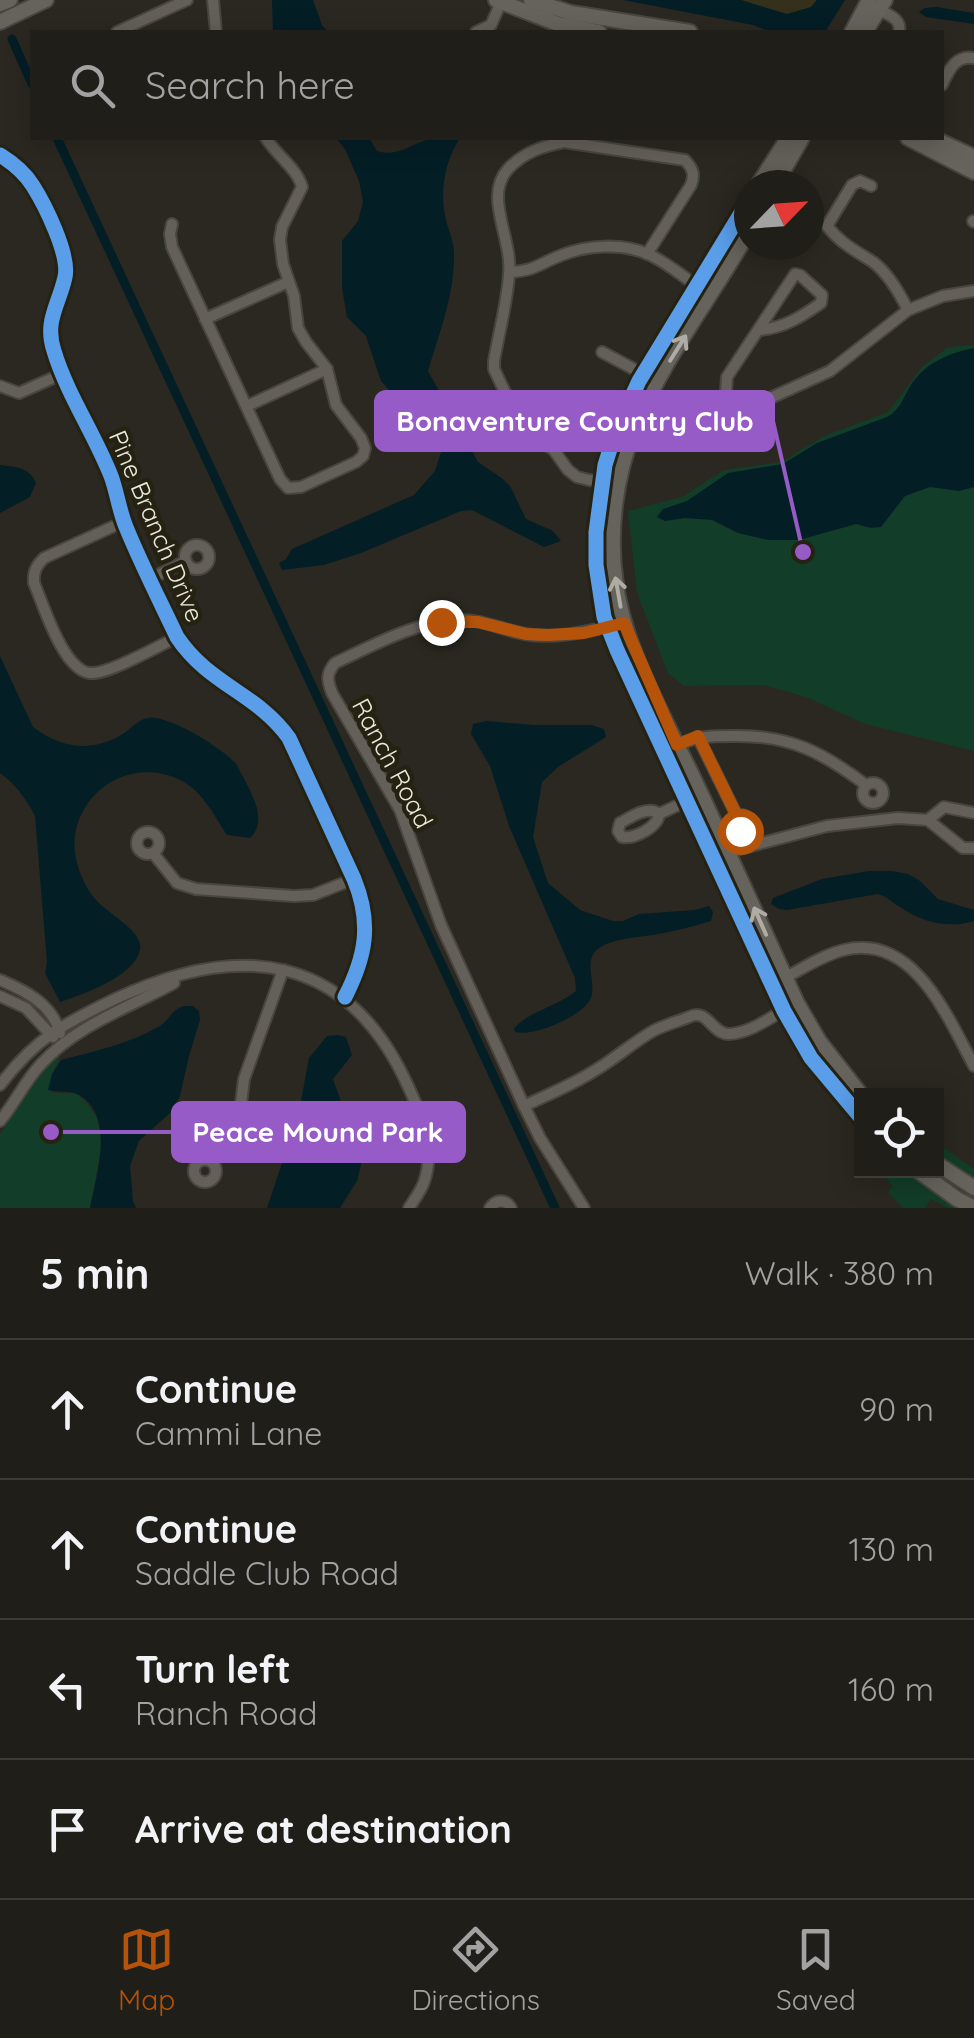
<!DOCTYPE html>
<meta charset="utf-8">
<style>
body{margin:0;font-family:Quicksand,sans-serif;background:#2d2b25;color:#f1f3f6}
.controls{position:absolute;right:30px;bottom:30px;display:grid;overflow:hidden;border-radius:0px;box-shadow:0 5px 25px #0003}
.controls button{width:90px;height:90px;display:grid;place-items:center;padding:0;border:0;border-bottom:2px solid #3d3c37;background:#201e18;color:#f1f3f6;font:50px sans-serif}
.compass{position:absolute;left:734px;top:170px;width:90px;height:90px;border-radius:50%;background:#201e18;box-shadow:0 5px 25px #0003;rotate:65deg}
.stop{position:absolute;width:30px;height:30px;margin:-22px;border:8px solid #b45309;border-radius:50%;background:#fff}
.stop.end{background:#b45309;border-color:#fff;box-shadow:0 2px 10px #0008}
.list{margin:0;padding:0;list-style:none}
h2{display:flex;justify-content:space-between;align-items:center;height:130px;margin:0;padding:0 40px;font-size:42px}
h2 small{font-size:32px;font-weight:400;color:#a2a2a2}
.list li{display:grid;grid-template-columns:65px 1fr auto;gap:30px;align-items:center;box-sizing:border-box;height:140px;padding:0 40px;border-top:2px solid #3d3c37}
.list b{display:block;font-size:38px;white-space:nowrap}
.list p{margin:0;font-size:32px;white-space:nowrap;color:#a2a2a2}
.list em{font-size:32px;font-style:normal;color:#a2a2a2}
.icon{flex:none;width:55px;height:55px;fill:none;stroke:currentColor;stroke-width:2;stroke-linecap:round;stroke-linejoin:round}
.map{position:relative;flex:none;width:974px;height:1208px;overflow:hidden}
.search{position:absolute;background:#201e18;box-shadow:0 5px 25px #0003;left:30px;right:30px;top:30px;height:110px;display:flex;align-items:center;gap:25px;box-sizing:border-box;padding:0 35px;border-radius:0px;color:#a2a2a2;font-size:38px}
.sheet{height:690px;background:#201e18}
nav{display:flex;justify-content:space-around;align-items:center;box-sizing:border-box;height:140px;border-top:2px solid #3d3c37;background:#201e18;font-size:28px;color:#a2a2a2}
nav a{display:grid;justify-items:center;gap:5px}
nav .on{color:#b45309}
.map>svg:first-child{display:block}
.built{fill:#34301b}
.green{fill:#123d28}
.water{fill:#041e26}
.lines{fill:none;stroke-linecap:round;stroke-linejoin:round}
.canal{stroke:#041e26;stroke-width:9}
.street-casing{stroke:#48463f;stroke-width:14}
.secondary-casing{stroke:#48463f;stroke-width:18}
.street{stroke:#655f5a;stroke-width:10}
.secondary{stroke:#66625c;stroke-width:14}
.cycleway-casing{stroke:#252212;stroke-width:21}
.cycleway{stroke:#5a9eea;stroke-width:15}
.oneway{stroke:#afaca4}
.route{stroke:#b45309;stroke-width:12}
.labels{text-anchor:middle;dominant-baseline:central;stroke-width:9;stroke-linejoin:round;paint-order:stroke}
.street-label{font-size:25px;fill:#ebe9de;stroke:#252212}
.leader{fill:none;stroke:#975bc7;stroke-width:4}
.callout-dot{fill:#975bc7;stroke:#252212;stroke-width:4}
.callout{fill:#975bc7;stroke:#975bc7;stroke-width:4}
.callout-label{font-size:28px;text-anchor:middle;font-weight:bold;fill:#fff}
</style>
<div class="map">
<svg width="974" height="1208" viewBox="0 0 974 1208">
<rect width="100%" height="100%" fill="#2a2820"/>
<!-- built -->
<path class="built" d="M741,0h76l-6,7 -24,8z"/>
<!-- green -->
<g class="green">
<path d="M974,345v406l-109,-27 -59,-27 -42,-12 -80,1 -16,-13 -31,-80 -9,-82 54,-14 42,-27 57,-8 43,-26 64,-24 34,-45 26,-20z"/>
<path d="M61,1055l-9,19v19h24l10,9 11,16 5,27 -12,63h-90v-74l49,-74z"/>
<path d="M937,1143l37,26v39h-26l-17,-9 -6,9h-22l-15,-16 5,-5 -12,-16 55,-1z"/>
</g>
<!-- water -->
<g class="water">
<path d="M272,0h41l9,25 6,7h-55z"/>
<path d="M623,0h118l46,14 24,-7 6,-7h28l-20,32h-54l-18,-7z"/>
<path d="M937,7l37,6v11l-48,-7 -7,-5 6,-4z"/>
<path d="M336,138h33l8,13c22,7 36,-9 57,-13 8,-2 18,0 26,0 -15,22 -21,54 -14,82 3,12 9,24 8,37 0,39 -15,77 -26,114l50,91 25,17 7,7 16,33 27,12 8,10 -17,6 -72,-37 -11,1 -100,42 -37,12 -42,5 -3,-7 7,-4 6,-10 122,-54 21,-24 7,-22v-16l-10,-19 -23,-16 -19,-7 -9,-10 -15,-45 -19,-19 -5,-29v-47l16,-20 5,-19 -4,-21 -14,-32z"/>
<path d="M974,348v139l-15,4 -29,-4 -25,9 -24,31 -10,1 -15,-4 -57,16h-31l-30,-7 -26,-13 -27,-2 -20,3 -8,-4 6,-8 24,-8 41,-28 55,-9 34,-21 70,-26c11,-6 14,-14 20,-25 14,-27 38,-38 67,-44z"/>
<path d="M0,465c15,2 30,2 36,18l-6,14 -30,16z"/>
<path d="M0,656l33,71c28,21 57,26 88,8 9,-5 16,-15 27,-17 20,-4 76,31 89,47 10,22 34,53 13,73l-23,-3c-12,-18 -23,-41 -43,-53 -45,-26 -102,2 -109,54 -3,21 7,48 21,64 11,13 47,31 44,49 -4,27 -58,46 -80,53l-15,-29 2,-11 -12,-146c-9,-18 -19,-31 -35,-43z"/>
<path d="M486,721l47,4h58l13,4 2,8 -48,30 -16,15 -9,55 15,46 32,27 33,11h10l16,-7 56,-4 14,-4 4,6 -2,9c-17,5 -35,10 -53,13 -18,4 -44,3 -60,15 -16,12 0,36 -8,51 -10,17 -56,37 -75,32l-1,-4c19,-19 43,-21 62,-37l-1,-13 -66,-152 -19,-60 -19,-32 2,-10z"/>
<path d="M869,871h23l16,3 12,7 18,18 36,11v11c-25,8 -53,1 -74,-14 -9,-5 -12,-10 -22,-13l-91,16 -8,-1 -8,-5 2,-6 49,-19z"/>
<path d="M184,1006h9l6,5 1,9 -11,36 -9,40 -9,16 -32,29 -9,25 3,35 3,7h-46c6,-32 26,-91 -11,-113 -9,-5 -22,-2 -31,-5l4,-16 9,-14c34,-9 68,-16 99,-34 10,-7 11,-16 24,-20z"/>
<path d="M337,1035l9,2 6,18 -19,24 29,82 -5,20 -17,27h-73l32,-96 10,-54 18,-22z"/>
</g>
<g class="lines">
<!-- canal -->
<g class="canal">
<path d="M12,39l20,45"/>
<path d="M57,138l498,1070"/>
</g>
<defs>
<g id="street">
<path d="M213,0l3,32"/>
<path d="M879,10c10,5 23,9 20,22"/>
<path d="M117,32l70,-32"/>
<path d="M476,32l15,-7 11,-25"/>
<path d="M942,85c7,-15 13,-30 32,-27"/>
<path d="M0,155c13,8 25,18 33,31 12,19 37,69 32,91 -6,28 -21,44 -11,74 13,43 40,82 57,125 6,16 8,34 15,51 15,37 34,74 51,110 32,48 80,56 112,101l65,141c18,44 12,77 -9,118"/>
<path d="M871,186l-11,-5 -8,4 -25,41c13,17 29,25 46,36 15,11 27,32 35,48"/>
<path d="M973,221l1,1"/>
<path d="M172,224l-2,10 2,13 108,232 8,9 13,-1 55,-25 7,-6 2,-8 -4,-10 -25,-33 -9,-36 -21,-27 -8,-14 -4,-32 -11,-32 -3,-24 2,-13 20,-40c-5,-19 -26,-32 -36,-49"/>
<path d="M510,272c25,-1 30,-9 52,-17 25,-10 60,-12 86,-1 18,8 36,23 53,35"/>
<path d="M205,319l83,-37"/>
<path d="M602,352l41,22"/>
<path d="M0,386l19,7 43,-19"/>
<path d="M247,406l80,-37"/>
<path d="M731,408l-5,-16 1,-15 66,-100 2,-3 5,1 22,20 -1,8c-20,14 -37,25 -62,27"/>
<path d="M628,432l27,4 13,-1 63,-27 26,-4 73,-33 78,-61 35,-14 31,-5"/>
<path d="M620,484l-31,-4 -12,-3 -9,-7 -15,-21 -23,-13 -8,-8 -28,-59v-8c5,-29 13,-58 15,-86 4,-37 -26,-78 -1,-106 16,-17 35,-23 56,-27l121,18c8,9 10,14 6,25l-44,69"/>
<path d="M123,522l-79,36c-8,8 -11,14 -10,25 10,23 29,87 56,90 17,2 69,-27 87,-36"/>
<circle cx="197" cy="557" r="12"/>
<path d="M150,579l36,-18"/>
<path d="M698,737l39,79"/>
<path d="M673,747c23,-11 36,-11 61,-11 56,-1 88,16 132,49"/>
<circle cx="873" cy="793" r="10"/>
<path d="M659,814c-1,13 -24,25 -37,23l-4,-6 2,-8c11,-6 28,-18 39,-9l32,-15"/>
<circle cx="741" cy="823" r="8"/>
<path d="M928,820l16,-13 30,6"/>
<circle cx="148" cy="843" r="11"/>
<path d="M153,853l24,30 19,6 98,7 19,-1 41,-16"/>
<path d="M712,859l16,-7 99,-26 71,-8 30,2 35,28h11"/>
<path d="M0,980c26,11 52,24 60,53"/>
<path d="M780,980c21,-10 42,-25 64,-30 70,-17 104,68 130,116"/>
<path d="M0,996l26,12 27,29"/>
<path d="M0,1085c36,-47 63,-61 115,-86 124,-58 232,-47 293,87 14,31 28,61 16,96 -3,9 -10,18 -15,26"/>
<path d="M524,1106c23,-11 48,-21 70,-35 21,-12 38,-28 59,-40 11,-6 24,-9 36,-14 19,-9 22,16 39,17 20,0 42,-16 58,-25"/>
<path d="M0,1121c15,-18 25,-40 41,-57 36,-39 87,-56 133,-81"/>
<circle cx="205" cy="1171" r="11"/>
<path d="M213,1162l18,-28 9,-22 4,-33 39,-109"/>
<path d="M490,1208c6,-9 16,-9 21,0"/>
<path d="M584,1208l-44,-70 -16,-32 -83,-181 -41,-115 -68,-117c-5,-13 -6,-19 3,-30 39,-18 79,-41 123,-43 24,-1 44,10 67,14 33,6 67,-4 99,-11"/>
</g>
<g id="secondary">
<path d="M496,0l62,24 41,8"/>
<path d="M531,0l40,13 119,19"/>
<path d="M0,4l10,-4"/>
<path d="M0,22l46,-22"/>
<path d="M852,32l17,-32"/>
<path d="M865,32l20,-32"/>
<path d="M908,138l66,34"/>
<path d="M933,138l41,19"/>
<path d="M758,185l30,-47"/>
<path d="M775,185l27,-47"/>
<path d="M749,200l-110,181 -22,47 -6,18 -6,19 -9,67v33l8,52 13,33 167,361 27,47 51,61"/>
<path d="M749,231c-37,66 -86,127 -114,197 -20,49 -27,105 -19,157 10,67 47,130 76,190 36,76 70,152 105,228l22,38 43,55"/>
<path d="M936,1163l38,25"/>
<path d="M917,1170l40,29 17,9"/>
</g>
</defs>
<!-- street casing -->
<use href="#street" class="street-casing"/>
<!-- secondary casing -->
<use href="#secondary" class="secondary-casing"/>
<!-- street -->
<use href="#street" class="street"/>
<!-- secondary -->
<use href="#secondary" class="secondary"/>
<defs>
<g id="cycleway">
<path d="M0,155c13,8 25,18 33,31 12,19 37,69 32,91 -6,28 -21,44 -11,74 13,43 40,82 57,125 6,16 8,34 15,51 15,37 34,74 51,110 32,48 80,56 112,101l65,141c18,44 12,77 -9,118"/>
<path d="M749,200l-110,181 -22,47 -6,18 -6,19 -9,67v33l8,52 13,33 167,361 27,47 51,61"/>
</g>
</defs>
<!-- cycleway casing -->
<use href="#cycleway" class="cycleway-casing"/>
<!-- cycleway -->
<use href="#cycleway" class="cycleway"/>
</g>
<!-- one-way arrows -->
<defs><path id="oneway-shaft" d="M-6 0H5M1.5-3L5.5 0L1.5 3" fill="none" stroke-width="1.6" stroke-linecap="round" stroke-linejoin="round" transform="scale(2.5)"/></defs>
<g class="oneway">
<use href="#oneway-shaft" transform="translate(678 348) rotate(-58)"/>
<use href="#oneway-shaft" transform="translate(618 592) rotate(-100)"/>
<use href="#oneway-shaft" transform="translate(760 921) rotate(-114)"/>
</g>
<g class="lines">
<!-- route -->
<path class="route" d="M441,622h37l48,12 22,1 36,-2 40,-10 53,122 21,-9 39,80 -4,6 1,5 6,4"/>
</g>
<g class="labels">
<!-- street labels -->
<g class="street-label">
<text transform="translate(157 526) rotate(67)">Pine Branch Drive</text>
<text transform="translate(393 763) rotate(62)">Ranch Road</text>
</g>
</g>
<!-- callouts -->
<path class="leader" d="M803 552L773 421M51 1132L173 1132"/>
<g class="callout-dot">
<circle cx="803" cy="552" r="10"/>
<circle cx="51" cy="1132" r="10"/>
</g>
<g class="callout">
<rect x="376" y="392" width="397" height="58" rx="10"/>
<rect x="173" y="1103" width="291" height="58" rx="10"/>
</g>
<g class="callout-label">
<text x="575" y="431">Bonaventure Country Club</text>
<text x="318" y="1142">Peace Mound Park</text>
</g>
</svg>
<div class="controls">
<button><svg class="icon" aria-label="locate" viewBox="0 0 24 24"><circle cx="12" cy="12" r="6"/><path d="M12 2v4M12 18v4M2 12h4M18 12h4"/></svg></button>
</div>
<svg class="compass" viewBox="-18 -18 36 36"><path d="M0-13l5 13h-10z" fill="#e53935"/><path d="M0 13l5-13h-10z" fill="#a2a2a2"/></svg>
<div class="stop" style="left:740px;top:831px"></div>
<div class="stop end" style="left:441px;top:622px"></div>
<div class="search"><svg class="icon" aria-label="search" viewBox="0 0 24 24"><circle cx="10" cy="10" r="6"/><path d="M15 15l6 6"/></svg>Search here</div>
</div>
<section class="sheet">
<h2>5 min<small>Walk · 380 m</small></h2>
<ul class="list">
<li><svg class="icon" aria-label="ahead" viewBox="0 0 24 24"><path d="M12 20V5M6 11l6-6 6 6"/></svg><div><b>Continue</b><p>Cammi Lane</p></div><em>90 m</em></li>
<li><svg class="icon" aria-label="ahead" viewBox="0 0 24 24"><path d="M12 20V5M6 11l6-6 6 6"/></svg><div><b>Continue</b><p>Saddle Club Road</p></div><em>130 m</em></li>
<li><svg class="icon" aria-label="left" viewBox="0 0 24 24"><path d="M17 20v-9H6M10 6l-5 5 5 5"/></svg><div><b>Turn left</b><p>Ranch Road</p></div><em>160 m</em></li>
<li><svg class="icon" aria-label="arrive" viewBox="0 0 24 24"><path d="M6 21V4h12l-3 4 3 4H6"/></svg><div><b>Arrive at destination</b></div></li>
</ul>
</section>
<nav>
<a class="on"><svg class="icon" aria-label="map" viewBox="0 0 24 24"><path d="M3 6l6-2 6 2 6-2v14l-6 2-6-2-6 2zM9 4v14M15 6v14"/></svg>Map</a>
<a><svg class="icon" aria-label="directions" viewBox="0 0 24 24"><path d="M12 3l9 9-9 9-9-9zM9 14v-3h6M13 9l2 2-2 2"/></svg>Directions</a>
<a><svg class="icon" aria-label="saved" viewBox="0 0 24 24"><path d="M7 4h10v16l-5-4-5 4z"/></svg>Saved</a>
</nav>
